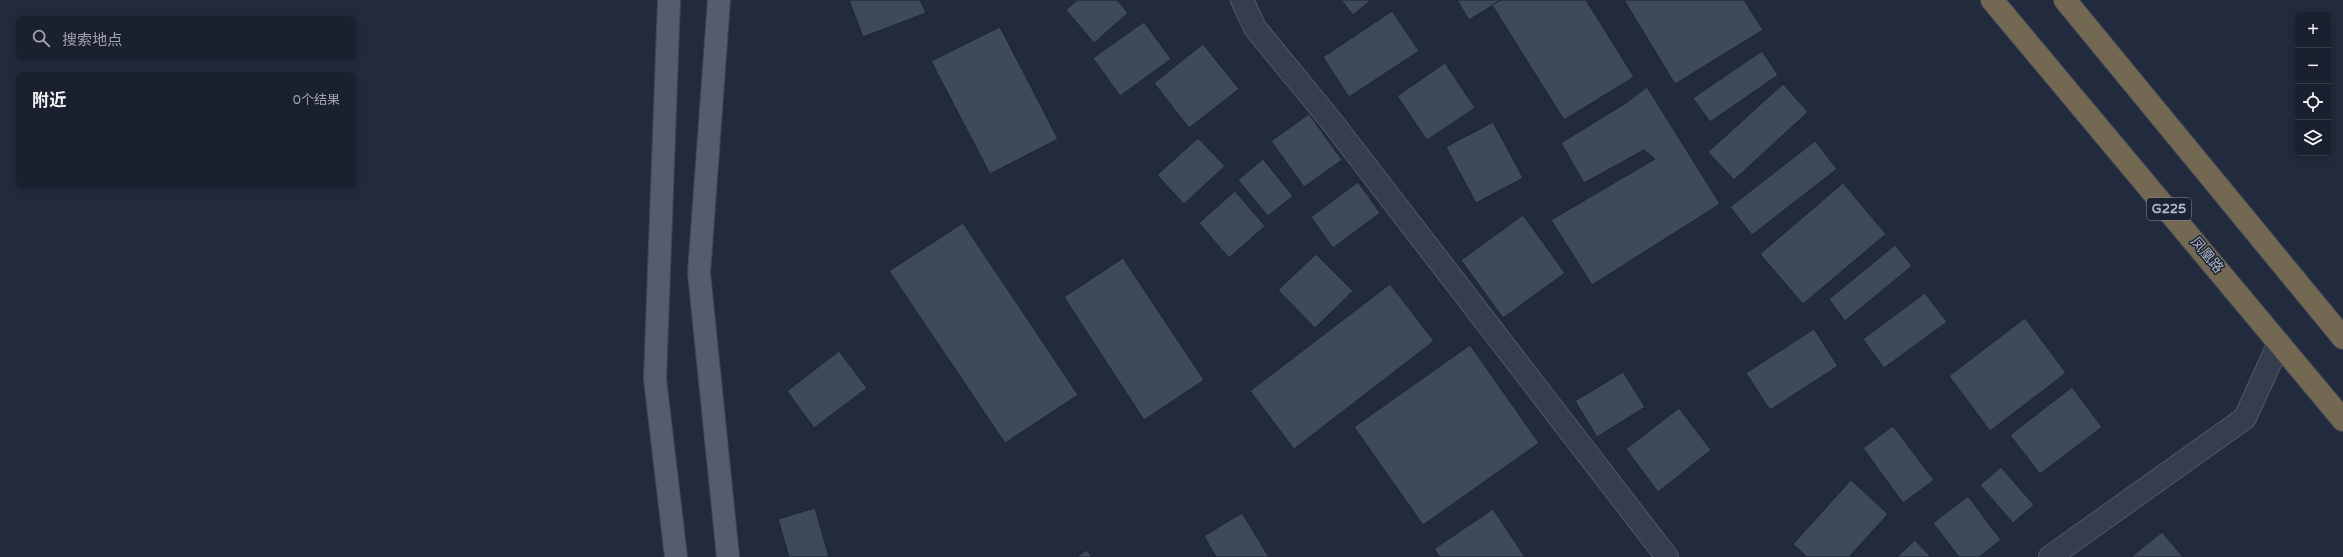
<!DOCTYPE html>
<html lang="zh">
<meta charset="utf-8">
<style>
body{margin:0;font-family:"Varela Round","Noto Sans SC",sans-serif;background:#272d3a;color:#f1f3f6}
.controls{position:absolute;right:12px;top:12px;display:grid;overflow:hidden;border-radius:6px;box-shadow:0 2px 10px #0003}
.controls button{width:36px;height:36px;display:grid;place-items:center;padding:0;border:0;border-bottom:1px solid #383e4a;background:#1a202e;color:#f1f3f6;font:20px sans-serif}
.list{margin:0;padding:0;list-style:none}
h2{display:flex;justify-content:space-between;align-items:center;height:52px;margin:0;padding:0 16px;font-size:17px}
h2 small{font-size:13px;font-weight:400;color:#9fa3aa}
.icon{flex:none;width:22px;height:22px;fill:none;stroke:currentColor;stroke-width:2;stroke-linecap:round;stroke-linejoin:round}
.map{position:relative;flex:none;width:2343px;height:557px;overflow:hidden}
.search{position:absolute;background:#1a202e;box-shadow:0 2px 10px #0003;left:16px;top:16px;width:340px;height:44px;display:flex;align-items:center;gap:10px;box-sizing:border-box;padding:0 14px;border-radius:6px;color:#9fa3aa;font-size:15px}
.panel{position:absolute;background:#1a202e;box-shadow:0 2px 10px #0003;left:16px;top:72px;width:340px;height:116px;border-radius:6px}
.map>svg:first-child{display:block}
.building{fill:#3e495c;stroke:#1d2534}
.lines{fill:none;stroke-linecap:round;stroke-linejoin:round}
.minor-casing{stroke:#515868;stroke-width:24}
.major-casing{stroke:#3f4756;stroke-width:24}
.highway-casing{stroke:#414858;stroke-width:24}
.minor{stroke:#363d4d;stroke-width:22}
.major{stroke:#545c6d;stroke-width:22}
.highway{stroke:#736953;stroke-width:22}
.labels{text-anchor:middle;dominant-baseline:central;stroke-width:3;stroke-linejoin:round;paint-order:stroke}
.shield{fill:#1b2332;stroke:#848b9b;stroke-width:1}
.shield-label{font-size:13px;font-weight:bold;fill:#b1b8c8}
.street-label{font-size:14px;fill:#b1b8c8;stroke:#1b2332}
</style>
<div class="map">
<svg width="2343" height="557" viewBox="0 0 2343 557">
<rect width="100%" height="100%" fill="#222b3d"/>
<!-- building -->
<g class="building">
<path d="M849,0h71l6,13 -63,24z"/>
<path d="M1077,0h40l11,13 -34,30 -28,-33z"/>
<path d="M1341,0h30l-18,15z"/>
<path d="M1457,0h44l-32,20z"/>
<path d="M1501,0h85l48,77 -70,43 -72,-115z"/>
<path d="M1624,0h120l19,30 -88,54z"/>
<path d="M1392,11l27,40 -70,46 -26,-40z"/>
<path d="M1144,22l27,37 -51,37 -27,-38z"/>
<path d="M1000,27l58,112 -68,35 -59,-113z"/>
<path d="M1203,44l36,45 -50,39 -35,-45z"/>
<path d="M1762,51l16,24 -68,47 -17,-24z"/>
<path d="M1445,63l30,45 -48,32 -30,-44z"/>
<path d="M1783,84l25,28 -74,68 -26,-28z"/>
<path d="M1647,87l73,117 -128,81 -41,-65 104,-61 -11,-9 -60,33 -23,-40 65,-40z"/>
<path d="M1309,114l33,46 -38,27 -33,-46z"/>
<path d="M1493,122l30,56 -47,25 -30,-56z"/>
<path d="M1198,138l27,28 -41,38 -27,-29z"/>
<path d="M1815,141l22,28 -85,66 -22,-28z"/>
<path d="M1263,159l30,37 -25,20 -30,-36z"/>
<path d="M1358,182l22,31 -47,35 -22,-31z"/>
<path d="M1843,183l43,51 -83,70 -43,-50z"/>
<path d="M1235,191l30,35 -36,32 -30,-35z"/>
<path d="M1523,215l42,58 -62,45 -42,-58z"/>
<path d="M963,223l115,172 -73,48 -116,-172z"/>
<path d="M1895,245l17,21 -67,55 -16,-22z"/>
<path d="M1316,254l37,37 -38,37 -37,-38z"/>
<path d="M1123,258l81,122 -60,40 -80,-123z"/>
<path d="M1390,284l44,57 -140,108 -44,-58z"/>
<path d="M1925,293l22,29 -63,46 -21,-29z"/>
<path d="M2025,318l41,55 -76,58 -41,-55z"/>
<path d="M1814,329l24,37 -68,44 -24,-37z"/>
<path d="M1470,345l69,98 -116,82 -69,-98z"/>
<path d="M839,351l28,37 -53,40 -27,-37z"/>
<path d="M1623,372l22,35 -48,30 -22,-36z"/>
<path d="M2072,387l30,40 -62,47 -30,-39z"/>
<path d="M1679,408l32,42 -53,42 -32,-43z"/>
<path d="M1893,426l41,54 -31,23 -40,-55z"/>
<path d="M2001,467l33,38 -21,18 -33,-38z"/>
<path d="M1851,480l37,34 -39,43h-42l-14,-13z"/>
<path d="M1968,496l33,44 -22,17h-20l-26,-34z"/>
<path d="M815,508l14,49h-40l-11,-38z"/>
<path d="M1493,509l32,48h-85l-6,-8z"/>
<path d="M1242,513l27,44h-53l-12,-21z"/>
<path d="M2162,532l21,25h-52z"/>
<path d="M1915,540l16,17h-34z"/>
<path d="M1087,550l5,7h-16z"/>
</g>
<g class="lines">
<defs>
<g id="minor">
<path d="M1242,0l13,28 77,94 335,435"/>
<path d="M2050,557l195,-139 34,-75"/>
</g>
<g id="major">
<path d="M669,0l-14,379 21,178"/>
<path d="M719,0l-20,273 29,284"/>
</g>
<g id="highway">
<path d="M1992,0l351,420"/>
<path d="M2065,0l278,338"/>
</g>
</defs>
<!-- minor casing -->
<use href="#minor" class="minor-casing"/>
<!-- major casing -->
<use href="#major" class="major-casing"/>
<!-- highway casing -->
<use href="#highway" class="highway-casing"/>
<!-- minor -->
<use href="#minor" class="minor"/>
<!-- major -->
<use href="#major" class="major"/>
<!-- highway -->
<use href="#highway" class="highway"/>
</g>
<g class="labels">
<!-- shield labels -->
<rect class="shield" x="2147" y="198" width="44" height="22" rx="3"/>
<g class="shield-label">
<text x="2169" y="209">G225</text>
</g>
<!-- street labels -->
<g class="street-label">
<text transform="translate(2207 255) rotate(50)">凤凰路</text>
</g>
</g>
</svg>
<div class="controls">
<button>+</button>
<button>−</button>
<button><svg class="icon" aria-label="locate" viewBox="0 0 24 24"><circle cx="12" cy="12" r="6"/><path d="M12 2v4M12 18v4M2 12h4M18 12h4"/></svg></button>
<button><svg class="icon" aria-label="layers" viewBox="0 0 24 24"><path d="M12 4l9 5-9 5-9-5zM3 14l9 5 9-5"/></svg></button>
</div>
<div class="search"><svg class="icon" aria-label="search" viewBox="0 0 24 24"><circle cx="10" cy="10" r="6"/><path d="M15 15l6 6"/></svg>搜索地点</div>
<section class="panel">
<h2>附近<small>0个结果</small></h2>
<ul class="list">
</ul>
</section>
</div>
